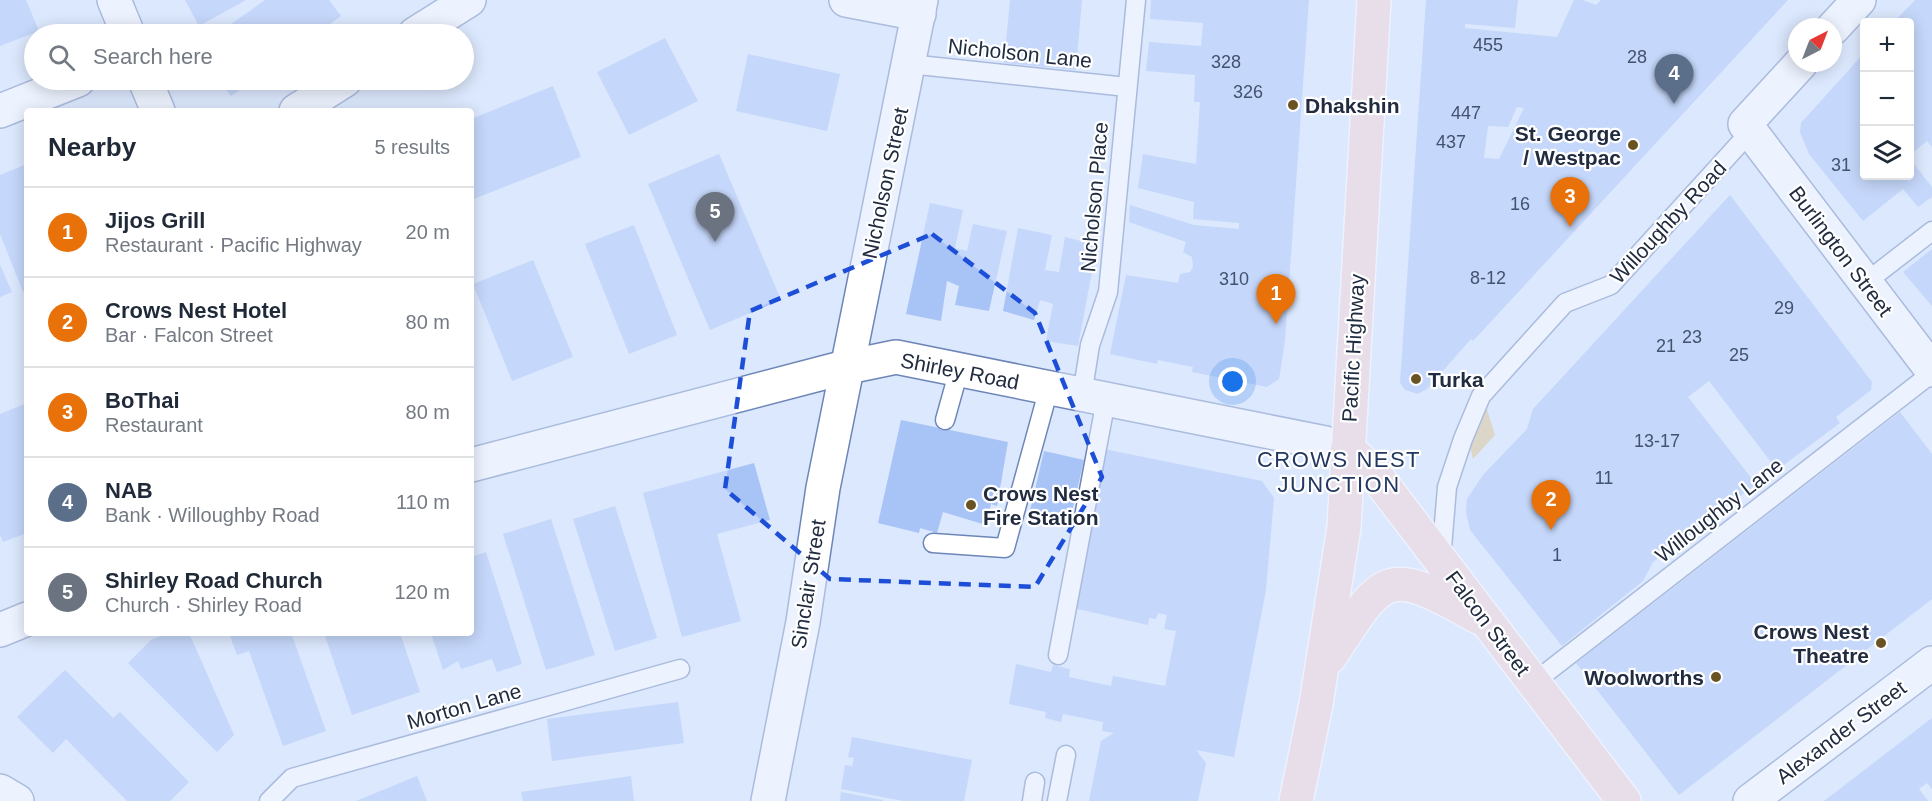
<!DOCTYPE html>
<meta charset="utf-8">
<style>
body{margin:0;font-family:Helvetica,sans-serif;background:#f2f2f3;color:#1f2937}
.controls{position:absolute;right:18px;top:18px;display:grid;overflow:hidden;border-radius:6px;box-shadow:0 3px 15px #0003}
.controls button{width:54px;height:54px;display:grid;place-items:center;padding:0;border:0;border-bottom:2px solid #e0e1e3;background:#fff;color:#1f2937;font:30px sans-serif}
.compass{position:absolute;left:1788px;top:18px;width:54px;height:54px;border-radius:50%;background:#fff;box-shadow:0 3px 15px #0003;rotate:42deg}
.you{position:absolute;left:1233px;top:382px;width:21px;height:21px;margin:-15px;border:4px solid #fff;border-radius:50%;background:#1a73e8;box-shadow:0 0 0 9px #1a73e833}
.badge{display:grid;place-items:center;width:39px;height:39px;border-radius:50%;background:#6a5323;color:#fff;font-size:20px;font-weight:700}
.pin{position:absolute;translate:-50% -50px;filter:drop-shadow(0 2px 3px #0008)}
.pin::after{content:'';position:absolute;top:32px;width:21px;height:18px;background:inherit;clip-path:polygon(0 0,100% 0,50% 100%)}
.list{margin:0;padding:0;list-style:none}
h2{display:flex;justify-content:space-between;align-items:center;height:78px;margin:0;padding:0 24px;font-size:26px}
h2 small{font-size:20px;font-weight:400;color:#747a83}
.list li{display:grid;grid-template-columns:39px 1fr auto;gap:18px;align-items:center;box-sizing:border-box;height:90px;padding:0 24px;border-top:2px solid #e0e1e3}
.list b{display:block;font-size:22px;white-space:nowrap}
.list p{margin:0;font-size:20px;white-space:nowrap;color:#747a83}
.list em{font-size:20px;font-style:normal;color:#747a83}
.icon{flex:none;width:33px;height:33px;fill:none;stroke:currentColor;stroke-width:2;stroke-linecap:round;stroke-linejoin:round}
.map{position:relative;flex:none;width:1932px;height:801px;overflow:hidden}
.search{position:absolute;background:#fff;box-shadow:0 3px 15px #0003;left:24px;top:24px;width:450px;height:66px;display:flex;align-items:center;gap:15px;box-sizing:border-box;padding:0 21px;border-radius:33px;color:#747a83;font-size:22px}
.panel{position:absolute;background:#fff;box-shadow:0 3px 15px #0003;left:24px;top:108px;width:450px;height:528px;border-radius:6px}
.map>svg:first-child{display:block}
.green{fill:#dbc08b}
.building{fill:#a8c4f7;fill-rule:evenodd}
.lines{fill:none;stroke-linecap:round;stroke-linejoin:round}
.lane-casing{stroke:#6d86b7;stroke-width:21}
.street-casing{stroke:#6d86b7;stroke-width:36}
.secondary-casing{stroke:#6d86b7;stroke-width:36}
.primary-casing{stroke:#fff;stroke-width:36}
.lane{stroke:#fff;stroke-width:18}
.street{stroke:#fff;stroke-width:33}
.secondary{stroke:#fff;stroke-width:33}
.primary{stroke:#f7d2d0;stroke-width:33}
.marked{fill:none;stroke:#1d4ed8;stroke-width:4.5;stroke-dasharray:12 8;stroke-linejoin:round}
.poi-dot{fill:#6a5323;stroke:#fff;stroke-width:2}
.labels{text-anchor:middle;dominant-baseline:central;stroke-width:4.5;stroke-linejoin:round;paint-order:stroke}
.number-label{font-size:18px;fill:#43526e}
.street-label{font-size:21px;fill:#212c40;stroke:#fff}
.poi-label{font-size:21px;font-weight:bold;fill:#212c40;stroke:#fff;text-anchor:start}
.neighbourhood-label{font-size:22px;letter-spacing:1.5px;fill:#223862;stroke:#fff}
</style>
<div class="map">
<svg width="1932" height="801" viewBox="0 0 1932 801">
<rect width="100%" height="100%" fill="#dce8fd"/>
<!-- green -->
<path class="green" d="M1486,406l9,29 -22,24 -4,-17z"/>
<!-- building -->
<g class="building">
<path d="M0,0h26l13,31 -39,15z"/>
<path d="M185,0h61l-47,26z"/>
<path d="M265,0h64l12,16 -25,18h-99z"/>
<path d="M1010,0h72l-6,70 -72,-7z"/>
<path d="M1151,0h158l-24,340 -6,39 -12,8 -75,-15 1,-5 -35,-7 -1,4 -47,-10 16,-79 52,8 2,-9 10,-2 3,-5 -1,-10 -9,-5 3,-10 -57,-20 1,-17 64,20 45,4v-6l-46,-4 1,-17 -56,-14 5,-34 53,10 4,-62h-6l1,-27 -49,-4 3,-29 52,4 2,-23 -53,-4z"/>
<path d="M1426,0h92l-3,28 -50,-4v4l92,9 17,-37h9l13,5 5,-5h187l-315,341 -2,-2 -44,50 -9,5 -13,-4 -5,-7zM1517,107l7,1 -25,51 -15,-1 4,-32 20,1z"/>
<path d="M1915,0h17v147l-5,-6 -17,14v-133h-16z"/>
<path d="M665,38l33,63 -69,34 -32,-63z"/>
<path d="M1864,53v123h46v-17l22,28v10l-14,10 -15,-18 -40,32 -54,-67 -9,-22 1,-9z"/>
<path d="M748,54l92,20 -13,57 -91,-20z"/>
<path d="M219,80h34l-22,16z"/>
<path d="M553,86l28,71 -110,43v-81z"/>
<path d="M719,154l62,146 -71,30 -62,-146z"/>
<path d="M27,164v127l-4,1 -23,-58v-59z"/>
<path d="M1730,195l142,187 -1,8 -35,27 4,6 -63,47 -68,-89 -21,16 68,87 -103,78 -10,19 -81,65 -92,-116 -4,-18 1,-13 16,-24 44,-46 6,-20z"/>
<path d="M930,203l33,7 -8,38 12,3 6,-27 34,7 -18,80 -34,-6 4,-19 -12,-5 -6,40 -35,-7z"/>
<path d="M634,225l43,110 -48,19 -44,-110z"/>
<path d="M1018,228l34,7 -7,35 14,2 6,-35 32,8 -19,101 -32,-5 7,-37 -13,-4 -6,20 -31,-9z"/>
<path d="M1932,249v57l-29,-34z"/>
<path d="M533,260l40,97 -61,24 -39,-97z"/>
<path d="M0,265l12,27 -12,5z"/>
<path d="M27,403v130l-24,9 -3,-7v-121z"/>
<path d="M1900,412l32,42v145l-253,196 -103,-132z"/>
<path d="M901,420l107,22 -11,64 -6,-2 -5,21 -43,-13 -6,21 -17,-5 -1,5 -41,-10z"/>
<path d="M1104,449l158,32 12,17 -8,92 -32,167 -38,-7 10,13 -8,38h-109l12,-60 13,-8 -12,-2 1,-9 -40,-8 -2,8 -16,-4 1,-6 -37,-8 7,-40 35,8 2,-7 17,4 -1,8 42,9 2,-10 52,10 11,-55 -12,-2 3,-14 -9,-2 -2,6 -7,-1 -1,7 -75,-17z"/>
<path d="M1044,451l40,9 -15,64 -40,-9z"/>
<path d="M754,463l16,57 -53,14 24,87 -59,16 -39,-144z"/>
<path d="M615,506l42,132 -42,13 -42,-132z"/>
<path d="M551,519l44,136 -49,15 -43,-136z"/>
<path d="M486,552l36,112 -25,8 -5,-13 -31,10 -3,-8 -15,9 -12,-37h40v-76z"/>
<path d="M167,633h22l45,102 -17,17 -89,-89 23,-23z"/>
<path d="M229,633h62l35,98 -43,15 -34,-95 -12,4z"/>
<path d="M324,633h76l20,59 -68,23z"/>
<path d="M65,670l48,48 7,-6 69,70 -19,19h-43l-61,-62 -13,14 -36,-36z"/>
<path d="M678,702l6,41 -132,18 -5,-42z"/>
<path d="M1932,718v71l-5,-6 -8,6 9,12h-104z"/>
<path d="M852,737l120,23 -8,41h-61l-62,-12 4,-24 7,1 2,-8 -6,-1z"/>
<path d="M417,776l10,25h-71z"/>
<path d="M631,776l3,25h-111l-2,-9z"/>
<path d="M841,792l42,8v1h-43z"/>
</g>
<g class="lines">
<defs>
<g id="lane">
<path d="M909,64l218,23"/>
<path d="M1865,283l67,-52"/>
<path d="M1082,395l8,-50 18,-53 28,-292"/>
<path d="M945,420l14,-50"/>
<path d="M933,543l72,5 44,-160"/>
<path d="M1441,560l6,-73 16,-48 18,-43 84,-93 46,-18 139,-153"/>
<path d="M1058,655l48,-255"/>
<path d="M1533,683l399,-310"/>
<path d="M269,801l23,-23 388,-109"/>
<path d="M1032,801l3,-19"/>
<path d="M1057,801l9,-46"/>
</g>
<g id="street">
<path d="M846,0l73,14"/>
<path d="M415,34l54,-34"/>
<path d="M0,111l78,-31"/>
<path d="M296,111l49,-31"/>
<path d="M0,630l27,-11"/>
<path d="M0,791l17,10"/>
<path d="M768,801l35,-179 20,-134 98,-488"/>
</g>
<g id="secondary">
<path d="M114,0l14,34"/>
<path d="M1833,28l26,-28"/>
<path d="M1801,63l-56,61 187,246"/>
<path d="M145,80l13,31"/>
<path d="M471,465l367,-96 58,-12 429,86 22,8"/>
<path d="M1750,801l182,-138"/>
</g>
<g id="primary">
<path d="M1347,451l11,7 22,23 244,320"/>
<path d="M1330,657c55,-86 57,-91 148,-40"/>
<path d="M1296,801l20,-97 28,-177 30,-527"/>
</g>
</defs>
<!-- lane casing -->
<use href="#lane" class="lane-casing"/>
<!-- street casing -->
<use href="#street" class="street-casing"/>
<!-- secondary casing -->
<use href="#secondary" class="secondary-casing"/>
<!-- primary casing -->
<use href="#primary" class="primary-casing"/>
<!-- lane -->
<use href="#lane" class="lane"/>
<!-- street -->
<use href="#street" class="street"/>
<!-- secondary -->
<use href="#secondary" class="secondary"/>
<!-- primary -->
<use href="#primary" class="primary"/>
</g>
<!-- marked area -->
<path d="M0 0H1932V801H0ZM932,234l103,79 67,164 -67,110 -205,-8 -105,-90 25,-178z" fill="#dce8fd" fill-opacity=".55" fill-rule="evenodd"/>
<path class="marked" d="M932,234l103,79 67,164 -67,110 -205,-8 -105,-90 25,-178z"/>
<!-- markers -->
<g class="poi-dot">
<circle cx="1293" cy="105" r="6"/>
<circle cx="1633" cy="145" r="6"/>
<circle cx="1416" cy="379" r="6"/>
<circle cx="971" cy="505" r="6"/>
<circle cx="1881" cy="643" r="6"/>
<circle cx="1716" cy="677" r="6"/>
</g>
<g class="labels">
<!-- number labels -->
<g class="number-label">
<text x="1488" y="45">455</text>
<text x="1637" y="57">28</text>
<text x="1226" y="62">328</text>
<text x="1248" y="92">326</text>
<text x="1466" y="113">447</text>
<text x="1451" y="142">437</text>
<text x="1841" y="165">31</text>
<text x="1520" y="204">16</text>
<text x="1488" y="278">8-12</text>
<text x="1234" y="279">310</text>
<text x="1784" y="308">29</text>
<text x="1692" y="337">23</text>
<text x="1666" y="346">21</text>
<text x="1739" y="355">25</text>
<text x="1657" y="441">13-17</text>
<text x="1604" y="478">11</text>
<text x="1557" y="555">1</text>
</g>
<!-- street labels -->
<g class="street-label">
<text transform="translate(1020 53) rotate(6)">Nicholson Lane</text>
<text transform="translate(885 183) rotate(-78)">Nicholson Street</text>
<text transform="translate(1094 197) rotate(-85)">Nicholson Place</text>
<text transform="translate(1668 222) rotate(-47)">Willoughby Road</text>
<text transform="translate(1841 251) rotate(53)">Burlington Street</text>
<text transform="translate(1353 348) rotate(-87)">Pacific Highway</text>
<text transform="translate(960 371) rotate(11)">Shirley Road</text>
<text transform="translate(1719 510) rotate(-38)">Willoughby Lane</text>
<text transform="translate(808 584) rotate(-81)">Sinclair Street</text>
<text transform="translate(1488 623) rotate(53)">Falcon Street</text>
<text transform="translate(464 706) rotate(-16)">Morton Lane</text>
<text transform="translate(1841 732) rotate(-37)">Alexander Street</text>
</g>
<!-- poi labels -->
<g class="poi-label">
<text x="1305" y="105">Dhakshin</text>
<text x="1621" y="133" text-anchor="end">St. George<tspan x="1621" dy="24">/ Westpac</tspan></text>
<text x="1428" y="379">Turka</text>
<text x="983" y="493">Crows Nest<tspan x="983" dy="24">Fire Station</tspan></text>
<text x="1869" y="631" text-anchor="end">Crows Nest<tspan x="1869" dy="24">Theatre</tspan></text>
<text x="1704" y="677" text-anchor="end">Woolworths</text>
</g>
<!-- neighbourhood labels -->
<g class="neighbourhood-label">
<text x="1339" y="459">CROWS NEST<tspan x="1339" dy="25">JUNCTION</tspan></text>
</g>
</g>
</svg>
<div class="controls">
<button>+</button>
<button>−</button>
<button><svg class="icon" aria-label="layers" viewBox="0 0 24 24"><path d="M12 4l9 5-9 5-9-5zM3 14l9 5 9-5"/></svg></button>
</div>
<svg class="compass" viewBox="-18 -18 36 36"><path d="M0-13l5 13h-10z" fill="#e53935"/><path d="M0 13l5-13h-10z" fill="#747a83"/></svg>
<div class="you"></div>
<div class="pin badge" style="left:1276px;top:324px;background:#e8710a">1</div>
<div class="pin badge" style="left:1551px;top:530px;background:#e8710a">2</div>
<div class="pin badge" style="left:1570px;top:227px;background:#e8710a">3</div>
<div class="pin badge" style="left:1674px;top:104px;background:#5c6f8a">4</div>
<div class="pin badge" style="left:715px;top:242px;background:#6b7280">5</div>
<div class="search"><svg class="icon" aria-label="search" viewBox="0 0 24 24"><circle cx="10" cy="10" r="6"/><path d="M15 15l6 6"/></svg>Search here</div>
<section class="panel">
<h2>Nearby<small>5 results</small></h2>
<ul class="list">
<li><span class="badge" style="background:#e8710a">1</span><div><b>Jijos Grill</b><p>Restaurant · Pacific Highway</p></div><em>20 m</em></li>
<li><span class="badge" style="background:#e8710a">2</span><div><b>Crows Nest Hotel</b><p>Bar · Falcon Street</p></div><em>80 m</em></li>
<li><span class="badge" style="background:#e8710a">3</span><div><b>BoThai</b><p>Restaurant</p></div><em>80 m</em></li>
<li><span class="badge" style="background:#5c6f8a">4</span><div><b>NAB</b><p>Bank · Willoughby Road</p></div><em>110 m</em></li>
<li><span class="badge" style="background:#6b7280">5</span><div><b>Shirley Road Church</b><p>Church · Shirley Road</p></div><em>120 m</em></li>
</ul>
</section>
</div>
